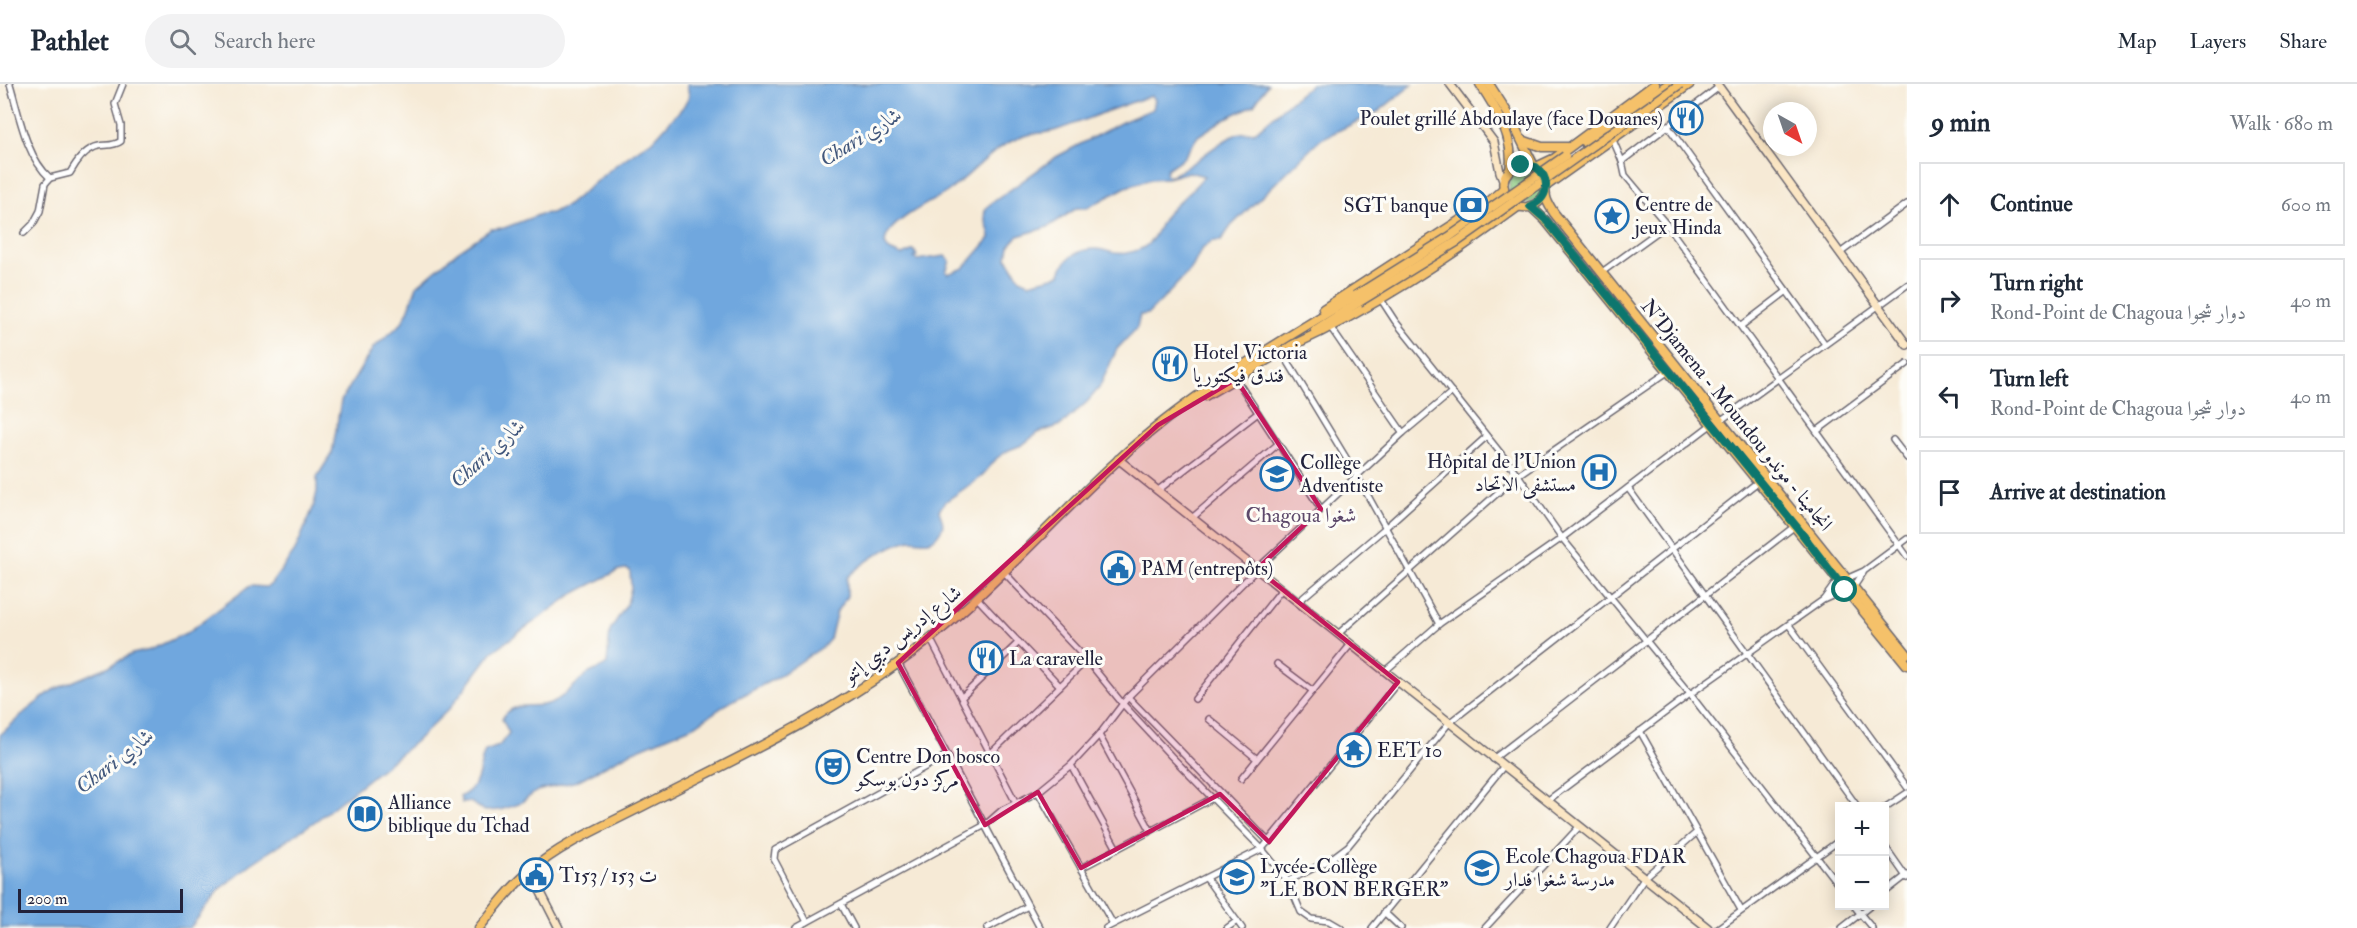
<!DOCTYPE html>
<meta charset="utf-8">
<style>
body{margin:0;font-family:"IM FELL Double Pica",Amiri,serif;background:#f2f2f3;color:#1f2937}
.controls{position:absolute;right:18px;bottom:18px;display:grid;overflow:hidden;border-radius:0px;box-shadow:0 3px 15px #0003}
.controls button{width:54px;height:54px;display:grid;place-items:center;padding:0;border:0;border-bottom:2px solid #e0e1e3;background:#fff;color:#1f2937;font:30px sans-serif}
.compass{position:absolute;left:1763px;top:18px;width:54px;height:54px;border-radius:50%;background:#fff;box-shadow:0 3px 15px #0003;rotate:140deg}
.scale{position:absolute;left:18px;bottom:15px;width:165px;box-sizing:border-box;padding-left:6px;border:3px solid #22223b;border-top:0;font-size:16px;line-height:21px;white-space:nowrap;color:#22223b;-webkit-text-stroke:4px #fdfcf7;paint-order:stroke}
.stop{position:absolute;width:18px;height:18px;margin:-14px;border:4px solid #0f766e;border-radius:50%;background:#fff}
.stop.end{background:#0f766e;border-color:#fff;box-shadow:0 2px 6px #0008}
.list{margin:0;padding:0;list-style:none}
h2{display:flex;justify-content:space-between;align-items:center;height:78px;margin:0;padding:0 24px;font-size:26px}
h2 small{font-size:20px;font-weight:400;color:#747a83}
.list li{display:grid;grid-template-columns:39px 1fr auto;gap:18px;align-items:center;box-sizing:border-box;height:84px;margin:0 12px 12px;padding:0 12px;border:2px solid #e0e1e3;border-radius:0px}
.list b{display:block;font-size:22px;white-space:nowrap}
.list p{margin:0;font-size:20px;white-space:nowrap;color:#747a83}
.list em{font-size:20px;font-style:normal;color:#747a83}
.icon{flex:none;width:33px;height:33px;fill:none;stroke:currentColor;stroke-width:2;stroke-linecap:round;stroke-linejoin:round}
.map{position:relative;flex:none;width:1907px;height:844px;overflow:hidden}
header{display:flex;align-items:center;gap:36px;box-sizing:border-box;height:84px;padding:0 30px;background:#fff;border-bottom:2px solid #e0e1e3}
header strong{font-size:28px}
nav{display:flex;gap:33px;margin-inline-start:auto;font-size:21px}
.search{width:420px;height:54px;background:#f2f2f3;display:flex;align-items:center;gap:15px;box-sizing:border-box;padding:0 21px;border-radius:33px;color:#747a83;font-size:22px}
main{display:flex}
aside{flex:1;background:#fff}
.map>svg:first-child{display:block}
.green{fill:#8fce84;stroke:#587860;stroke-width:1.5}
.water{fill:#70a7de;stroke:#49648c;stroke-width:1.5;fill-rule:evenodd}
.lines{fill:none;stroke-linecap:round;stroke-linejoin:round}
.street-casing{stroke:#6c6871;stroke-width:8}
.secondary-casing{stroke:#6c6871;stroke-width:10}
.primary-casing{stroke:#6c6871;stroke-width:11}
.street{stroke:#fff;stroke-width:5}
.secondary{stroke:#fbe6c4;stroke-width:7}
.primary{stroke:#f5c16b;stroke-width:8}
.primary-bridge-casing{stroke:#6c6871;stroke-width:11;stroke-linecap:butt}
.primary-bridge{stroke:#f5c16b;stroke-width:8}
.route{stroke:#0f766e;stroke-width:8}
.marked{fill:#c2185b;fill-opacity:0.2;stroke:#c2185b;stroke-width:4.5;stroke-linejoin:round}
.labels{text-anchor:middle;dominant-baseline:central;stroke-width:6;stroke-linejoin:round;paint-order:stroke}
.poi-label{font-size:20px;fill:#22223b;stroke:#fdfcf7;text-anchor:start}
.street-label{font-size:20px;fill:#22223b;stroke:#fdfcf7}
.water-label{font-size:21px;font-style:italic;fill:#41577c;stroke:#fdfcf7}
.neighbourhood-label{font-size:21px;fill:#5d496b;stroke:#fdfcf7}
</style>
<header>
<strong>Pathlet</strong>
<div class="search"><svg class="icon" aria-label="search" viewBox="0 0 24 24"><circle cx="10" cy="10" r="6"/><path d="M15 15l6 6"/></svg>Search here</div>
<nav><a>Map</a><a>Layers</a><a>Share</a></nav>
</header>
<main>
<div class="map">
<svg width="1907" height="844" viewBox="0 0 1907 844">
<rect width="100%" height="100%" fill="#fdfcf7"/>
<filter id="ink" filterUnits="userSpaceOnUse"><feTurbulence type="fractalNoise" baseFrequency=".0167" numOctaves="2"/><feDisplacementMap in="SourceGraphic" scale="12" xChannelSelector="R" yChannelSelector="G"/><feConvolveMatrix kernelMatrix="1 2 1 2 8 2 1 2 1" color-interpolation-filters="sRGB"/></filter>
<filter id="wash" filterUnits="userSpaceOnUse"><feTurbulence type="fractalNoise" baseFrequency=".008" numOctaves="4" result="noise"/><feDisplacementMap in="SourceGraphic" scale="24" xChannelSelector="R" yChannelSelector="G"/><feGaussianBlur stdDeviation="1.35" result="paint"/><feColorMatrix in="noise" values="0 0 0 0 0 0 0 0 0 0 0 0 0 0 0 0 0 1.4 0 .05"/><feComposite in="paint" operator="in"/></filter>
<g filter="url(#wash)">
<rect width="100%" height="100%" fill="#f6ead6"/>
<!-- green -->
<circle class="green" cx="1526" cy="102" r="17"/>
<!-- water -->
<path class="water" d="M687,0h581l-14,21 -30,14 -26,17 -14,21 -17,12 -1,5 3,2c25,-9 44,-32 68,-42 7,-3 12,0 19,-3l55,-47h102l-34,27 -58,28 -90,87 -10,15h-9l-11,9 -9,18 -28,30 -16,16 -8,1 -3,13 -20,21 -18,39 -12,14 -26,23 -23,8 -16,12 -13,5 -12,8 -16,19 -36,25 -6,8c1,7 6,11 3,18 -2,4 -7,12 -13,13 -5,1 -12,-1 -18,-1 -19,3 -51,24 -64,38v18l-10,15 -7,28 -6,7 -48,32 -46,24 -34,23 -65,27 -54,29 -40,10 -18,13 -19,6 -15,1 -15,-9 -8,1 -2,-6c24,-14 16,-25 25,-46l14,-5 10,-13 -7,-14c12,-21 33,-8 51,-17 13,-6 22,-18 33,-27 6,-4 15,-6 21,-11l3,-34 17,-26 4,-16 -1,-18 -4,-1 -7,1 -46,24 -81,58 -42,56 -35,34 -98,78 -66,44 -30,24 -31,40h-190v-193l26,-24 27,-21 59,-25 20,-11 18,-4 38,-18 62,-46 17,1 4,-3 24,-33 18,-43 4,-16v-15l15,-24 9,-52 32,-53 28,-24 7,-13 9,-25 40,-34 34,-23 13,-1 37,-14 10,-1 17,-8 45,-38 42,-29 28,-31 6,-11zM1152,12l3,4 -2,9 -31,13 -66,35 -67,48c-11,11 1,20 1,33l-26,30 -16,6 -2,-2 4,-11 -5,-5 -28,4 -3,-2 3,-2 -3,-6 -12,5c-8,-3 -20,-5 -16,-17 5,-18 46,-36 61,-46 26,-18 44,-44 74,-55 12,-5 24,-3 36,-7 32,-11 63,-25 95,-34zM1189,88l15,4c-11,15 -27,26 -39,40 -6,9 -9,21 -17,28 -5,5 -15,8 -21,9 -12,3 -21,-4 -32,-4 -17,0 -31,9 -35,25l-7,3 -24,6 -9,-4 -13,-21 2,-12 9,-10 30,-9 29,-19h10l39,-21 25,-8 16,-1z"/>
</g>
<g filter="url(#ink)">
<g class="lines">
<defs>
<g id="street">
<path d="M10,0c9,30 16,73 40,94"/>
<path d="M1667,41l158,219"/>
<path d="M1613,56l9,21 3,14 42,50 240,331"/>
<path d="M1622,77l97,-74"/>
<path d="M24,149l9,-9 7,-13 5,-27 5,-6 20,-5c5,-9 13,-21 23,-25 9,-5 19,0 28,-7v-16l-6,-21 8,-20"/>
<path d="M1840,169l67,-49"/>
<path d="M1602,188l65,-47"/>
<path d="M1380,214l15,23 123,154 44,63 128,156 150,193"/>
<path d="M1741,242l46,-35"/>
<path d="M1331,244l72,105"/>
<path d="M1282,268l75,124 82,148"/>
<path d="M1236,295l85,130"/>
<path d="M1720,337l187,-136"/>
<path d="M1817,347l90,-67"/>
<path d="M1893,356l14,18"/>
<path d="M1628,404l229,318"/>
<path d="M1157,407l101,-78"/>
<path d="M1192,434l86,-74"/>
<path d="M1003,487l84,89 35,43 49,53 91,93 26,32 13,31 10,7 18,2 12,7"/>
<path d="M1846,495l18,-8 43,-32"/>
<path d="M1853,504l10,-15"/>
<path d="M976,513l84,89"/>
<path d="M1824,515l13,-18"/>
<path d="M1298,518l87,-74 101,-91"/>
<path d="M1789,541l118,162"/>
<path d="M1338,550l180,-159 151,-104"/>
<path d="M930,554l86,165"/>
<path d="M898,579l142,265"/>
<path d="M1277,580l36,27"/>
<path d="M1385,587l54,-47 123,-86 150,-114"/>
<path d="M962,613l57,-55"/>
<path d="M1128,613l141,145"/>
<path d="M1195,615l87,-110"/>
<path d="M1209,635l48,40"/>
<path d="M1640,647l101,179"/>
<path d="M1099,651l52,96"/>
<path d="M991,669l96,-93"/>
<path d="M1493,675l302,-233"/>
<path d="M1071,681l46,84"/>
<path d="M1241,695l110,-135"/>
<path d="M1038,708l75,132"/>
<path d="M1547,717l143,-107 133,-94 22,-10"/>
<path d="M1884,724l23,-15"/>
<path d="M1884,761l23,33"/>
<path d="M1081,784l130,-69"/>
<path d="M1206,794l36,50"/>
<path d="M1288,797l40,-20 20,-15 101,-123 310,-242"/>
<path d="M1884,809l23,-18"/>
<path d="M841,820l13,24"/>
<path d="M1854,822l18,22"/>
<path d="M1384,828l17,16"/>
<path d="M807,838l-33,-63 1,-9 172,-95"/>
<path d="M796,844l189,-103 17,-15 36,-18 33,-27 28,-30 29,-38 129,-128 146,-136 49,-41"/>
<path d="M987,844l41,-22"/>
<path d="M1106,844l156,-79 136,-167"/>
<path d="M1227,844l10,-7"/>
<path d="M1372,844l131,-161"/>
<path d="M1485,844l94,-101"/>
<path d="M1610,844l34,-50 52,-45"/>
<path d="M1718,844l122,-88"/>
<path d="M1842,844l28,-22"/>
</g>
<g id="secondary">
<path d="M1450,0l44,58 6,30 4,10"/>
<path d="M1717,0l190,261"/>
<path d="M1118,375l590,469"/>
<path d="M530,787l29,57"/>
</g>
<g id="primary">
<path d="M1480,0c17,26 35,54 30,87"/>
<path d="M1489,0l20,31 25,51"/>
<path d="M1522,56l20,7h25"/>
<path d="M1585,59l83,-59"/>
<path d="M1536,83l19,-9 100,-74"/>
<path d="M1546,102l144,-102"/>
<path d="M1545,110c-24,38 -63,-16 -27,-28 8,-3 16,-1 22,4 8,9 4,17 6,27 1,6 5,11 8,16l353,441"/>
<path d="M1530,122l15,14 362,445"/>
<path d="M1323,225l168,-109 13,-12"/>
<path d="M1315,246l44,-28"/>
<path d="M1291,262c81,-37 156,-87 228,-140"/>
<path d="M1205,312l90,-52"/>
<path d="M479,844c16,-20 32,-41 51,-57 34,-29 79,-47 119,-68 84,-43 171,-83 248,-139 81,-58 147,-136 220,-203 71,-66 156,-115 238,-165"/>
</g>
</defs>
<!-- street casing -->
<use href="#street" class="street-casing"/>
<!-- secondary casing -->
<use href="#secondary" class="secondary-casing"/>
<!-- primary casing -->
<use href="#primary" class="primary-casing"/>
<!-- street -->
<use href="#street" class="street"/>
<!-- secondary -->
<use href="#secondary" class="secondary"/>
<!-- primary -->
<use href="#primary" class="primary"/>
<defs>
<g id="primary-bridge">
<path d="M1355,212l94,-59 116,-81"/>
<path d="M1359,218l99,-61 222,-157"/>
</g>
</defs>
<!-- primary-bridge casing -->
<use href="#primary-bridge" class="primary-bridge-casing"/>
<!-- primary-bridge -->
<use href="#primary-bridge" class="primary-bridge"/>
</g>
</g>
<g class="lines" filter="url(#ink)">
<!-- route -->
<path class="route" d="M1521,81l15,2c16,13 12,32 -6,39l15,13 251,307 49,64"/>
</g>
<!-- marked area -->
<path class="marked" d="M1236,295l85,130 -64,60 141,113 -129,160 -49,-48 -139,74 -43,-76 -53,33 -87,-162 260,-238z"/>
<!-- icons -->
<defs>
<symbol id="restaurant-ring" viewBox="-11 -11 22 22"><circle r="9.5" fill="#fdfcf7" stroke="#1f6fb2" stroke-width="1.5"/><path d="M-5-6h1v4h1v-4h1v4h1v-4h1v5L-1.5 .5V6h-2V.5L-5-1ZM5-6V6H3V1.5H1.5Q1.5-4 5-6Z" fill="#1f6fb2"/></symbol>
<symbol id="bank-ring" viewBox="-11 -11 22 22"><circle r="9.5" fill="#fdfcf7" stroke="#1f6fb2" stroke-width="1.5"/><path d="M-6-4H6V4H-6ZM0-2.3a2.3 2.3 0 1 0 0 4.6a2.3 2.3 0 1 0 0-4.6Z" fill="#1f6fb2"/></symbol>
<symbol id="sight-ring" viewBox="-11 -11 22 22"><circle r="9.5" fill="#fdfcf7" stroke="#1f6fb2" stroke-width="1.5"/><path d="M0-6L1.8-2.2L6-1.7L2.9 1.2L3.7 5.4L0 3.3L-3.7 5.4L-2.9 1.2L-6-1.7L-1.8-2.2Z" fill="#1f6fb2"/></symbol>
<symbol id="hospital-ring" viewBox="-11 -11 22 22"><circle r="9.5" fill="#fdfcf7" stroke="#1f6fb2" stroke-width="1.5"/><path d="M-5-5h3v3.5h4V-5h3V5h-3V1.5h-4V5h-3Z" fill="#1f6fb2"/></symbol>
<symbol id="school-ring" viewBox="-11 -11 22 22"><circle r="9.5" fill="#fdfcf7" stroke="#1f6fb2" stroke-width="1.5"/><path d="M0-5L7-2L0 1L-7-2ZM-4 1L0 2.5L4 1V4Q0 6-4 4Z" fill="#1f6fb2"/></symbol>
<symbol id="civic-ring" viewBox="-11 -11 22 22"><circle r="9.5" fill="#fdfcf7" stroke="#1f6fb2" stroke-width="1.5"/><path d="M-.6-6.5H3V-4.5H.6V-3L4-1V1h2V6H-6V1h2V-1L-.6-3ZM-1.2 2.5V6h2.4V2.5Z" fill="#1f6fb2"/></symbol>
<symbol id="temple-ring" viewBox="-11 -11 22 22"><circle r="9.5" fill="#fdfcf7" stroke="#1f6fb2" stroke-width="1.5"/><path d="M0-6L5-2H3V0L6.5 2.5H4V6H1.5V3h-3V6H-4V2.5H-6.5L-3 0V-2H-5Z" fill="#1f6fb2"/></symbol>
<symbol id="theatre-ring" viewBox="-11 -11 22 22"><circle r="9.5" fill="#fdfcf7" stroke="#1f6fb2" stroke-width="1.5"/><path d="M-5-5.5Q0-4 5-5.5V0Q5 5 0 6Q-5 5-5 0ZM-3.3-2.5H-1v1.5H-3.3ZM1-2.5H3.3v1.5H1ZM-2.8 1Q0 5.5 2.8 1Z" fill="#1f6fb2"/></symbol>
<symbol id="library-ring" viewBox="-11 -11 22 22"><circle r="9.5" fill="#fdfcf7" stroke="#1f6fb2" stroke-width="1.5"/><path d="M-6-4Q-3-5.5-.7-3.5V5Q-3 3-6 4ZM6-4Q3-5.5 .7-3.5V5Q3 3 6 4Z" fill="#1f6fb2"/></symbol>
</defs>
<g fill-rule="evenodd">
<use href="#restaurant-ring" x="1667" y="15" width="38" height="38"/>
<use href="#bank-ring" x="1452" y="102" width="38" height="38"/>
<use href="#sight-ring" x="1593" y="113" width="38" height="38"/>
<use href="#restaurant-ring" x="1151" y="261" width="38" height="38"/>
<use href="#hospital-ring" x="1580" y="369" width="38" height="38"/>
<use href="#school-ring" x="1258" y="371" width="38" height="38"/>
<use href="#civic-ring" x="1099" y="465" width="38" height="38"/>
<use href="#restaurant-ring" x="967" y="555" width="38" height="38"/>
<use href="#temple-ring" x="1335" y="647" width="38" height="38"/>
<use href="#theatre-ring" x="814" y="664" width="38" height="38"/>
<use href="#library-ring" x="346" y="711" width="38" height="38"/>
<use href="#school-ring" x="1463" y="765" width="38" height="38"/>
<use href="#civic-ring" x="517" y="772" width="38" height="38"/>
<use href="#school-ring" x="1218" y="774" width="38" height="38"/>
</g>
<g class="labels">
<!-- poi labels -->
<g class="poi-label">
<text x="1663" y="34" text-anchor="end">Poulet grillé Abdoulaye (face Douanes)</text>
<text x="1635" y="120">Centre de<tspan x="1635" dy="23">jeux Hinda</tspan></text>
<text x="1448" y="121" text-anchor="end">SGT banque</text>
<text x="1193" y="268">Hotel Victoria<tspan x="1193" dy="23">فندق فيكتوريا</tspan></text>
<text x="1576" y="377" text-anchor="end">Hôpital de l'Union<tspan x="1576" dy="23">مستشفى الاتحاد</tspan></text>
<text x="1300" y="378">Collège<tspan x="1300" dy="23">Adventiste</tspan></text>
<text x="1141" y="484">PAM (entrepôts)</text>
<text x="1009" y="574">La caravelle</text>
<text x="1377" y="666">EET 10</text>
<text x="856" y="672">Centre Don bosco<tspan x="856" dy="23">مركز دون بوسكو</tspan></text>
<text x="388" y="718">Alliance<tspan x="388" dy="23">biblique du Tchad</tspan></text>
<text x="1505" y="772">Ecole Chagoua FDAR<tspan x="1505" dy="23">مدرسة شغوا فدار</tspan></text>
<text x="1260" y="782">Lycée-Collège<tspan x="1260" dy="23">"LE BON BERGER"</tspan></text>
<text x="559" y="791">T153 / ت 153</text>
</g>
<!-- street labels -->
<g class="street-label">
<text transform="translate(1737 331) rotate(51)">N'Djamena - Moundou انجامينا - موندو</text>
<text transform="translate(902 550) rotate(-38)">شارع إدريس ديبي إتنو</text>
</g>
<!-- water labels -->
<g class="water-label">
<text transform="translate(861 53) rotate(-32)">Chari شاري</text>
<text transform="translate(488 369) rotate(-42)">Chari شاري</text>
<text transform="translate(115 677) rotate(-38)">Chari شاري</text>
</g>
<!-- neighbourhood labels -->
<g class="neighbourhood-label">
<text x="1301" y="431">Chagoua شغوا</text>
</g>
</g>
</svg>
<div class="controls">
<button>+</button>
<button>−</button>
</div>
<svg class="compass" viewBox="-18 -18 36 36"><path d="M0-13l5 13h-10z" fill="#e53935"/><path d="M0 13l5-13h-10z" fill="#747a83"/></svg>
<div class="scale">200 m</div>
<div class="stop" style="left:1845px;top:506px"></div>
<div class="stop end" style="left:1521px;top:81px"></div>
</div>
<aside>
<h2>9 min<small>Walk · 680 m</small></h2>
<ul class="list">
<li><svg class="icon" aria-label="ahead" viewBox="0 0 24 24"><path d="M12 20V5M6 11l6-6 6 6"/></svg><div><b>Continue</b></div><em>600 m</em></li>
<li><svg class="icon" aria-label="right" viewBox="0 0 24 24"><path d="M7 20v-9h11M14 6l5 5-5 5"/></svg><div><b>Turn right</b><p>Rond-Point de Chagoua دوار شجوا</p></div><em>40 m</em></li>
<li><svg class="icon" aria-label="left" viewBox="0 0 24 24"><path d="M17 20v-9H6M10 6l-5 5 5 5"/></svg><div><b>Turn left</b><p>Rond-Point de Chagoua دوار شجوا</p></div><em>40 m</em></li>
<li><svg class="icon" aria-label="arrive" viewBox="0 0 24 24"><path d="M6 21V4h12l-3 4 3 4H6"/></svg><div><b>Arrive at destination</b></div></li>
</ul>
</aside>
</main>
